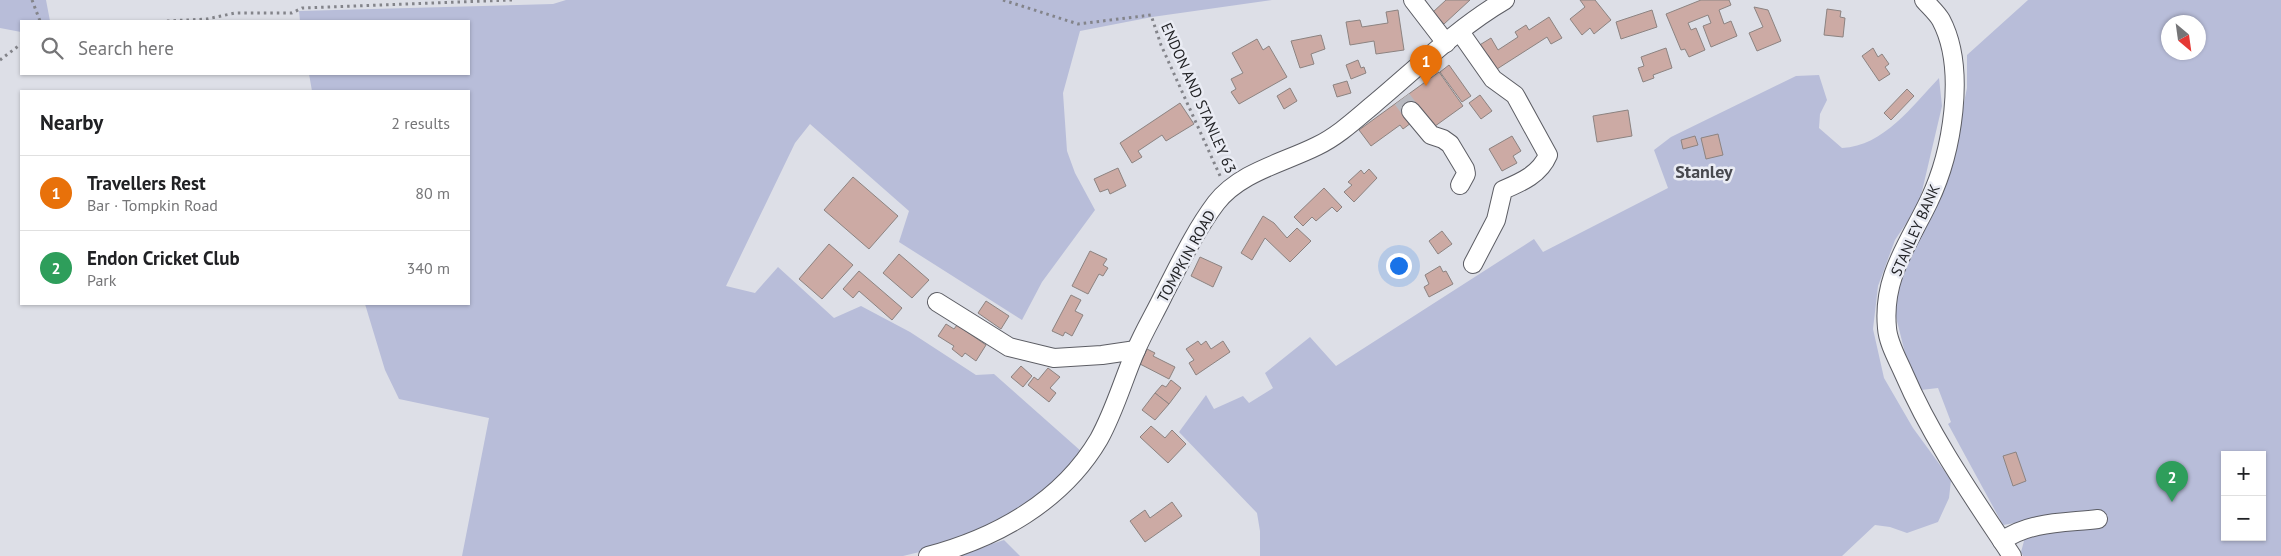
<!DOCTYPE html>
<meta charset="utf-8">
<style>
body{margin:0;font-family:"PT Sans",sans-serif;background:#f2f2f2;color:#202124}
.controls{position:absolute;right:15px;bottom:15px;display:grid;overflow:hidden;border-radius:0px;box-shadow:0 1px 4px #0004}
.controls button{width:45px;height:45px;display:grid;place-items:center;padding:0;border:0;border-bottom:1px solid #e0e0e0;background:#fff;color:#202124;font:25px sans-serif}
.compass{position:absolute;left:2161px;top:15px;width:45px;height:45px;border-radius:50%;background:#fff;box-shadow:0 1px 4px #0004;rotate:151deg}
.you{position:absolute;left:1398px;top:265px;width:18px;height:18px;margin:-12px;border:4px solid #fff;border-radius:50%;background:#1a73e8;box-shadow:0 0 0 8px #1a73e833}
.badge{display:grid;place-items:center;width:32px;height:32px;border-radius:50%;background:#ae1c4d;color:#fff;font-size:16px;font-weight:700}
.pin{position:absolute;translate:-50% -41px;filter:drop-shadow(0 1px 2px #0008)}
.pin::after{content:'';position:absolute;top:26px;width:18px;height:15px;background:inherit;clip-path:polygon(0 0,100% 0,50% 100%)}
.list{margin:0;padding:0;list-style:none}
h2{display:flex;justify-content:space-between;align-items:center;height:65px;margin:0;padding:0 20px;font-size:21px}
h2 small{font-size:16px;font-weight:400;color:#757577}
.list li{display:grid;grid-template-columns:32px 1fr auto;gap:15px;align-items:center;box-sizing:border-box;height:75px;padding:0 20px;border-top:1px solid #e0e0e0}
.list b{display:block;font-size:19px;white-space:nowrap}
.list p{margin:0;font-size:16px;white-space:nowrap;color:#757577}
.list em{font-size:16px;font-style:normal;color:#757577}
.icon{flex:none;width:28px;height:28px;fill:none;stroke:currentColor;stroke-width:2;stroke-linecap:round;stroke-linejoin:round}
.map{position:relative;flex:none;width:2281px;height:556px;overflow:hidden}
.search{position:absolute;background:#fff;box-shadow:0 1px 4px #0004;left:20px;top:20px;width:450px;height:55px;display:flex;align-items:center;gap:12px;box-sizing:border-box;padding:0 18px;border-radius:0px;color:#757577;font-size:19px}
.panel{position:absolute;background:#fff;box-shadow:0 1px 4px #0004;left:20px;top:90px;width:450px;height:215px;border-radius:0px}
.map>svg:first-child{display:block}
.green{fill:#b8bdd9;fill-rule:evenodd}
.building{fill:#ccaaa4;stroke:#8c8381}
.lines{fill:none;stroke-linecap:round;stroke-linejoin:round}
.minor-tunnel{stroke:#b8b9c0;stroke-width:18;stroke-dasharray:18 9;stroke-linecap:butt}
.minor-casing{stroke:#5c5d64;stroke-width:20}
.path{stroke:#83848a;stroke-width:3;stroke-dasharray:2.5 4;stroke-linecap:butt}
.minor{stroke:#fff;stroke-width:18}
.labels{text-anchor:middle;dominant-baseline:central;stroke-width:5;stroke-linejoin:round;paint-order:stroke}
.street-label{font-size:15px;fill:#222326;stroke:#eaecf4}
.quarter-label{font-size:18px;font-weight:bold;fill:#48494f;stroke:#eaecf4}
</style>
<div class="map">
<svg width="2281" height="556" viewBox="0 0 2281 556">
<rect width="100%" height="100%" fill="#dddfe7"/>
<!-- green -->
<g class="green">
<path d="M0,0h46l4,21h-29v11l-21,-4z"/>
<path d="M566,0h706l-120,17 -72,14 -17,62 4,58 8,22 20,37 -53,72 -20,38 -123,-78 10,-31 -99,-87 -15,19 -69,143 29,7 23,-26 56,51 27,-12 49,26 66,43 18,-1 88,78c-12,13 -23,28 -36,40 -39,36 -93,52 -143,64h-441l27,-138 -90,-19 -14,-29 -20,-66h104v-213h-157l-3,-17h160v-53h-169l-1,-10 254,-7z"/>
<path d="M2028,0h253v556h-258l-2,-4 3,-11 -9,-18 -12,2 -55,-101 3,-2 -13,-34 -17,2 -14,-29 -13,-52 14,-56 45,-97 14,-68v-33zM2168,22h30v30h-30zM2225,455h37v82h-37z"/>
<path d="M1819,75l8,25 -7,14 -1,14 23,20c42,-2 70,-42 97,-70l3,28 -23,98 -24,36 -17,46 -5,43 11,49 29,50 38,52 -2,18 -11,24 -31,11 -17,-6 -15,-2 -33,31h-582v-25l-3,-18 -78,-81 27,-37 8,14 29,-13 6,7 24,-15 -8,-15 45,-36 26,29 198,-127 9,13 125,-64 -14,-38 17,-13 125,-61z"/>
<path d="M1004,540l16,16h-65z"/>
</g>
<!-- building -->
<g class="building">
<path d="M1446,0h24l-26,24 -11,-12z"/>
<path d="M1595,0l16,20 -17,14 -4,-6 -8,7 -12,-16 15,-12 -5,-7z"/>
<path d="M1701,0h28l2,5 -12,5 5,14 7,-3 6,15 -26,11 -8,-21 8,-3 -3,-8 -20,8 3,7 5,-2 9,22 -16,7 -4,-8 -4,1 -15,-36z"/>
<path d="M1754,7l14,3 13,31 -24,10 -8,-18 14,-6z"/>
<path d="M1827,9l14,2 -1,6 5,1 -2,19 -19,-2z"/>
<path d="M1398,10l6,40 -28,4 -2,-13 -24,4 -4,-23 14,-2 2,7 26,-4 -2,-11z"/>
<path d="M1652,10l5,17 -36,12 -5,-17z"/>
<path d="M1549,17l13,21 -11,6 -4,-7 -50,32 -9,-14 -3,2 -7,-11 13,-8 7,12 20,-13 -3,-5 11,-7 3,5z"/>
<path d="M1321,35l4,14 -14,5 3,10 -14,4 -9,-27z"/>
<path d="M1257,39l6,11 6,-4 18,31 -48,27 -8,-12 5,-3 -5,-10 12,-6 -11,-20z"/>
<path d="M1666,48l6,20 -19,7 1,3 -11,4 -5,-14 6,-2 -3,-9z"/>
<path d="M1873,48l5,9 4,-3 7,10 -4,3 5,7 -11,7 -17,-25z"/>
<path d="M1358,60l3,8 3,-1 2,6 -15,6 -5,-14z"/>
<path d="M1449,65l22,31 -9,6 -22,-30z"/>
<path d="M1439,72l24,34 -32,23 -20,-6 -8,6 -3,-4 -29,21 -12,-16z"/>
<path d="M1347,81l4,12 -14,4 -4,-12z"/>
<path d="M1290,88l7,13 -13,8 -7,-13z"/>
<path d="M1907,89l7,7 -23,24 -7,-7z"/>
<path d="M1480,95l12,16 -11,8 -12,-16z"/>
<path d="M1180,103l14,21 -28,17 -4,-6 -24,16 4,6 -10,6 -12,-20z"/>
<path d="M1628,110l4,26 -35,6 -4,-26z"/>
<path d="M1718,134l5,21 -17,4 -5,-21z"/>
<path d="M1512,136l9,15 -8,5 4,7 -15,8 -13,-22z"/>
<path d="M1695,136l3,9 -15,4 -2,-9z"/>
<path d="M1118,168l8,18 -16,8 -2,-5 -8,3 -6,-13z"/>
<path d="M1369,169l8,9 -23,24 -10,-10 8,-7 -4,-3 13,-12 3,4z"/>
<path d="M853,177l45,39 -29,33 -45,-39z"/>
<path d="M1324,188l18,19 -5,5 -5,-5 -16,14 -4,-4 -9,9 -9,-9z"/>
<path d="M1263,216l11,7 13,15 10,-10 14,13 -21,21 -25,-24 -13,22 -11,-7z"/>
<path d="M1442,231l10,13 -14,10 -9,-13z"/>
<path d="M829,244l24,21 -31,34 -23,-20z"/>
<path d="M1090,251l17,8 -4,6 5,3 -5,8 -4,-2 -11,20 -16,-8z"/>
<path d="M899,254l30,26 -17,18 -29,-25z"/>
<path d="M1200,257l22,10 -9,20 -22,-11z"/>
<path d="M1440,266l3,6 3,-1 7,13 -24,13 -5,-10 5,-3 -4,-9z"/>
<path d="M859,271l43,37 -10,12 -33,-29 -6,7 -10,-9z"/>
<path d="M1071,295l10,5 -6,11 8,4 -11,21 -7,-4 -2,4 -11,-5z"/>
<path d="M986,301l23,15 -8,13 -23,-16z"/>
<path d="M946,324l8,5 3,-4 29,20 -10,16 -11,-8 -3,4 -10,-8 2,-3 -16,-10z"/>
<path d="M1198,341l3,4 5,-4 5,8 12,-8 7,11 -34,23 -7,-12 5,-3 -8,-11z"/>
<path d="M1147,349l8,4 -2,3 22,11 -6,12 -29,-15z"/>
<path d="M1021,366l11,10 -9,11 -12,-10z"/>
<path d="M1048,368l12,9 -10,11 6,5 -7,9 -21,-17 6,-8 4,3z"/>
<path d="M1171,380l10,8 -12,16 -14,-11 7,-8 4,2z"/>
<path d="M1155,393l14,11 -14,16 -13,-10z"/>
<path d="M1151,426l14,12 7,-8 14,14 -18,19 -28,-26z"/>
<path d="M2016,452l10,29 -13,5 -10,-30z"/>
<path d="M1172,502l10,14 -37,26 -15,-21 15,-11 5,8z"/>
</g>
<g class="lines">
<!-- minor-tunnel -->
<path class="minor-tunnel" d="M1402,99l9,12"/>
<defs>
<g id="minor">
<path d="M1413,0l33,43"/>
<path d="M1924,0c5,6 13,13 17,20 26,49 11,133 -12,181 -20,42 -47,76 -42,127 1,15 11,32 17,46 28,65 69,123 108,182"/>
<path d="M1460,32l33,47 22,16 33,60c-8,19 -26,27 -45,35l-7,30 -23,44"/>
<path d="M1411,111l20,24 12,4 7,5 15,25 1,5 -6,11"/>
<path d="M937,302l72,45 45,11 48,-3 34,-5"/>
<path d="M2002,541c28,-20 63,-18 96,-22"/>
<path d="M928,556c68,-18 134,-54 171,-117 16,-29 24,-59 37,-89 8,-19 19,-37 28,-56 16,-31 31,-63 52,-91 24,-31 67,-40 101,-57 21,-10 39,-27 57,-42 42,-35 83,-76 131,-104"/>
</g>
</defs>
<!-- minor casing -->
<use href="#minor" class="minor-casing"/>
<!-- path -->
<g class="path">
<path d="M32,0l8,21"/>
<path d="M1003,0l75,24 73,-9 10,30 60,133"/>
<path d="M167,21l40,-2 28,-6h57l10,-5 210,-8"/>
<path d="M0,60l21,-16"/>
</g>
<!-- minor -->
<use href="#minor" class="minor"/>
</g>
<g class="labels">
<!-- street labels -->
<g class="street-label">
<text transform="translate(1199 98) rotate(66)">ENDON AND STANLEY 63</text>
<text transform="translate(1915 230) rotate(-66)">STANLEY BANK</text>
<text transform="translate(1186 256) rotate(-61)">TOMPKIN ROAD</text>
</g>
<!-- quarter labels -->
<g class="quarter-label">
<text x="1704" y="171">Stanley</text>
</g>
</g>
</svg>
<div class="controls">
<button>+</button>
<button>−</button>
</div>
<svg class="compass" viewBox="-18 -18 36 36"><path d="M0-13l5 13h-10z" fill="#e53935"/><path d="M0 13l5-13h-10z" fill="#757577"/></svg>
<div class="you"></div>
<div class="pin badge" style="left:1426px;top:86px;background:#e8710a">1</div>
<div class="pin badge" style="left:2172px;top:502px;background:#2e9e5b">2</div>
<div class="search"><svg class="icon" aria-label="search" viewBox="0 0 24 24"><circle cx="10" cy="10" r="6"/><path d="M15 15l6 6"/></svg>Search here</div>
<section class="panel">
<h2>Nearby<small>2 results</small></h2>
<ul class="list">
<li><span class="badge" style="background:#e8710a">1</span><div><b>Travellers Rest</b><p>Bar · Tompkin Road</p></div><em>80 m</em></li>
<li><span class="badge" style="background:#2e9e5b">2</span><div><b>Endon Cricket Club</b><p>Park</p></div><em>340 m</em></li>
</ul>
</section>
</div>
